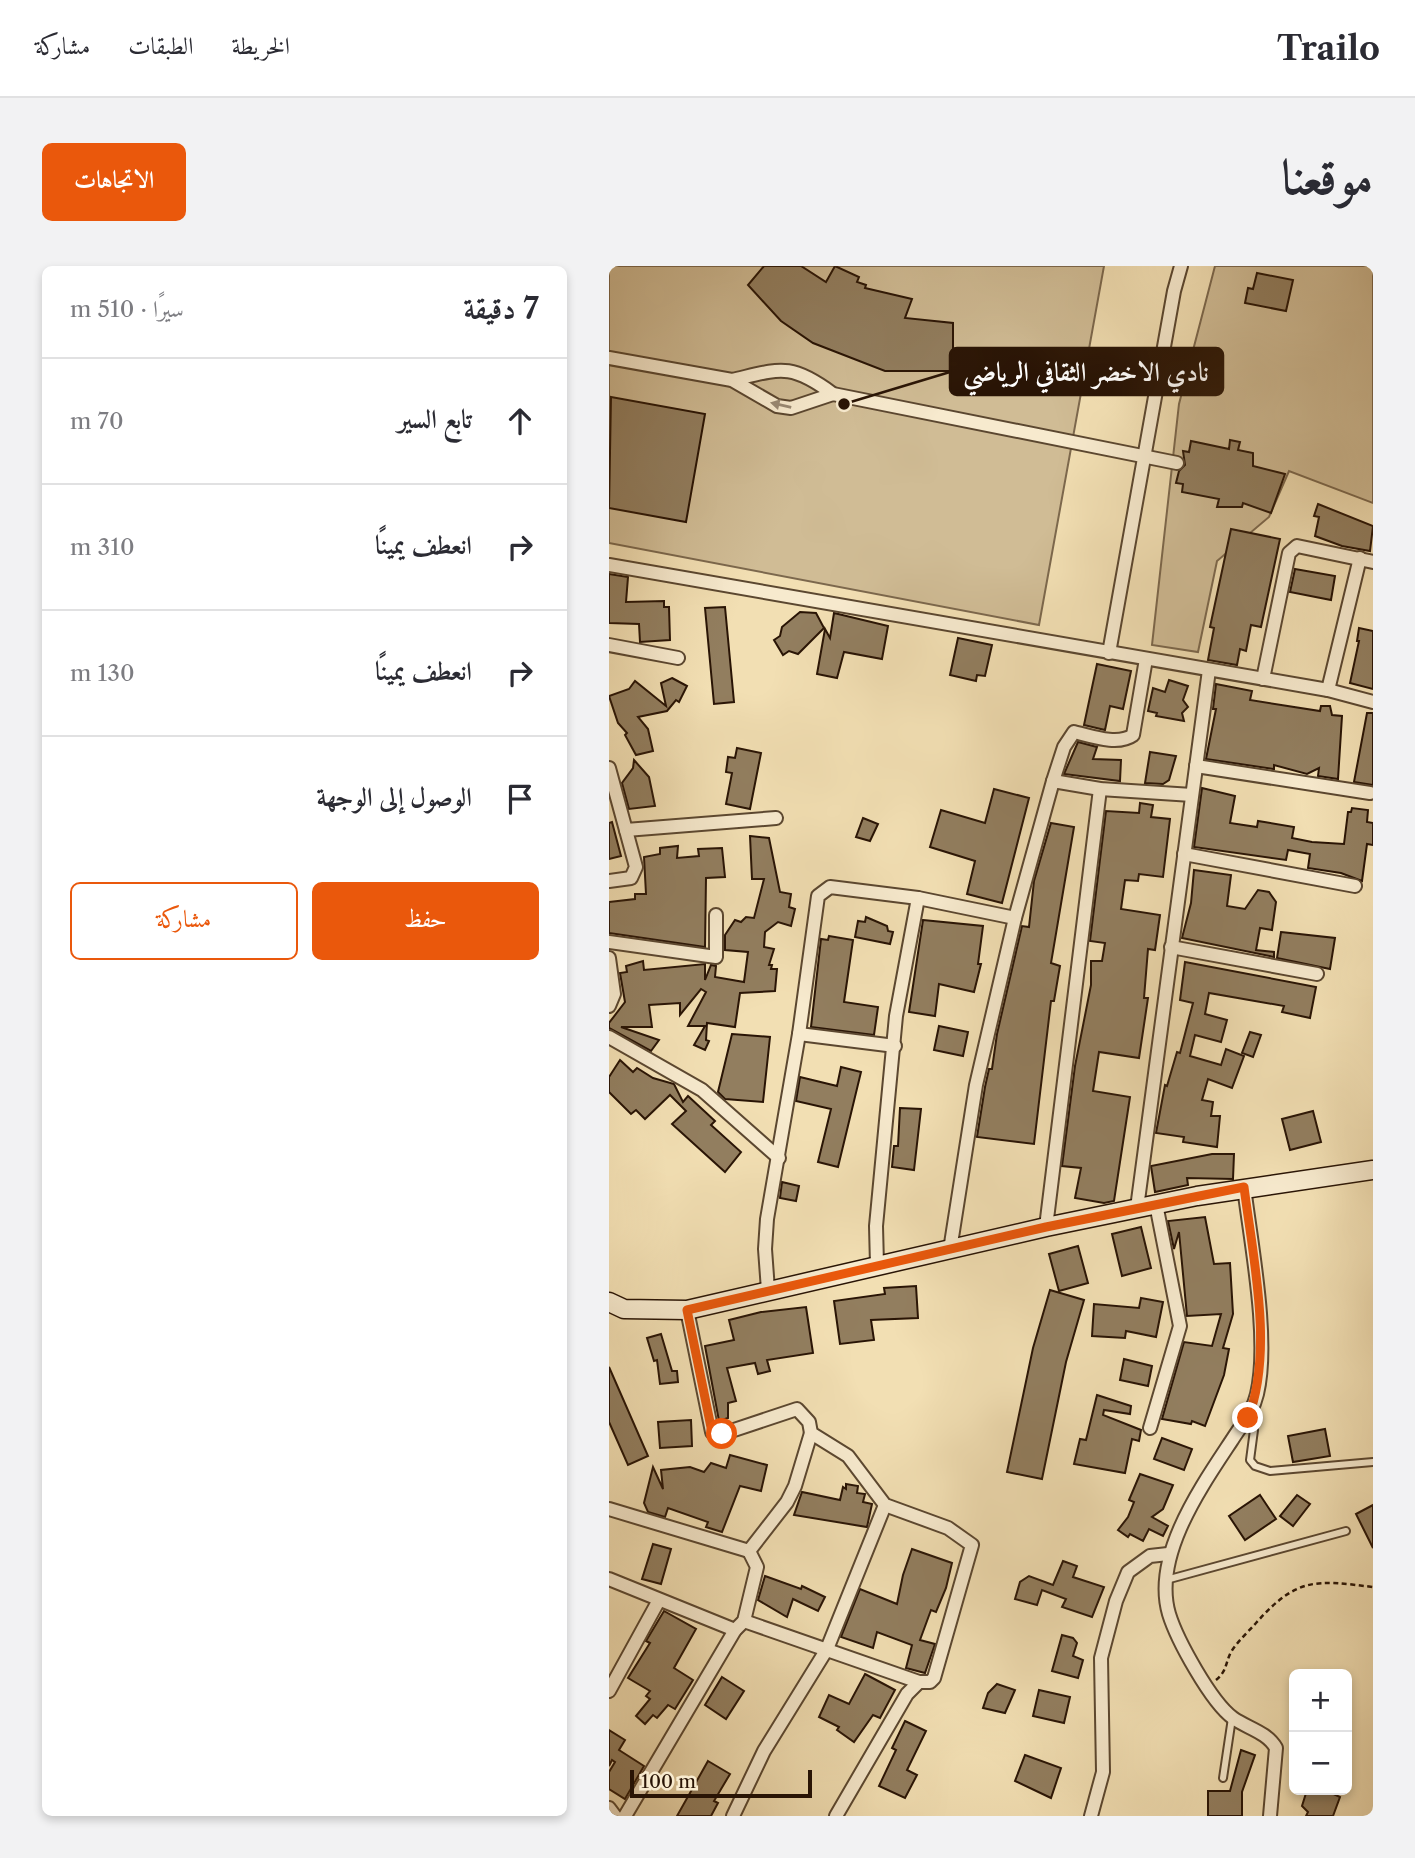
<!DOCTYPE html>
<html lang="ar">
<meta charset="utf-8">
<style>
body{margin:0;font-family:"Libre Caslon Text",Amiri,serif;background:#f2f2f3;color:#2b2b33;direction:rtl}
.controls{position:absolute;right:21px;bottom:21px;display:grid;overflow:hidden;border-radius:10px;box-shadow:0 4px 10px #0003}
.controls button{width:63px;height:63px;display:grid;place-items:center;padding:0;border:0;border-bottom:2px solid #e1e1e2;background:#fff;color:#2b2b33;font:35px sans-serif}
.scale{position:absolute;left:21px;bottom:18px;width:182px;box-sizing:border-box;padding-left:7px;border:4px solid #291405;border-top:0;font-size:19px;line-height:24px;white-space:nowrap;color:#291405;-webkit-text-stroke:5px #f7eace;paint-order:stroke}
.stop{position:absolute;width:21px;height:21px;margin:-16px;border:5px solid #ea580c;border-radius:50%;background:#fff}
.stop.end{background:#ea580c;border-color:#fff;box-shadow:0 2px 7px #0008}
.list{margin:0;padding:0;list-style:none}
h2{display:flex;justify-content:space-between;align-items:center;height:91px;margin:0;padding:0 28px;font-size:30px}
h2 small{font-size:23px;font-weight:400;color:#7c7c81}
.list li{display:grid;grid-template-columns:46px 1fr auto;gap:21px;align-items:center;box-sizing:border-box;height:126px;padding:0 28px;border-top:2px solid #e1e1e2}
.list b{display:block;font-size:26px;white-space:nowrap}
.list em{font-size:23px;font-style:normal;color:#7c7c81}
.actions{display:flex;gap:14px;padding:21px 28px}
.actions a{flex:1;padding:16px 0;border:2px solid #ea580c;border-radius:10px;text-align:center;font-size:24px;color:#ea580c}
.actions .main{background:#ea580c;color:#fff}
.icon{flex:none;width:38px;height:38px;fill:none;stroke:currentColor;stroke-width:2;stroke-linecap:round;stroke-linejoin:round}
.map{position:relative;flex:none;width:764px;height:1550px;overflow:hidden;direction:ltr;border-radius:10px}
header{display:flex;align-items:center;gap:42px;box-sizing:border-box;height:98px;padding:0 35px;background:#fff;border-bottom:2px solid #e1e1e2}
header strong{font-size:33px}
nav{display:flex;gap:38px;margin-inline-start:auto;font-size:24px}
.intro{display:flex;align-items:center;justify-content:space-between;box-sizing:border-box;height:168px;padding:0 42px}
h1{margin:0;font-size:49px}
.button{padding:18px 32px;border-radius:10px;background:#ea580c;color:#fff;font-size:24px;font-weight:700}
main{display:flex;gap:42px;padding:0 42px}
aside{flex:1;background:#fff;border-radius:10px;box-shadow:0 4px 10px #0003}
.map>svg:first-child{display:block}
.green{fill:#d0bc95;stroke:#7c684d;stroke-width:2}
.building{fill:#927e5f;stroke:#291405;stroke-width:2}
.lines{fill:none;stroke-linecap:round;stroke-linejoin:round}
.lane-casing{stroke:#5b4730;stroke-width:10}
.street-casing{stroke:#5b4730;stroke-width:16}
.secondary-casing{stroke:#291405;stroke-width:21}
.path{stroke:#291405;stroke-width:2.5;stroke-dasharray:5 3.5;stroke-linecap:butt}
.lane{stroke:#f7eace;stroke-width:6}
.street{stroke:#f7eace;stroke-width:12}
.secondary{stroke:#f7eace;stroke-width:18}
.oneway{fill:#9a8a74}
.route{stroke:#ea580c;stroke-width:9}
.leader{fill:none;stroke:#291405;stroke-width:2.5}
.callout-dot{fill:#291405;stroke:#f7eace;stroke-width:2.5}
.callout{fill:#291405;stroke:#291405;stroke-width:2.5}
.callout-label{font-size:26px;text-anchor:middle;font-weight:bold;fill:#fff}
</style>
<header>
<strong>Trailo</strong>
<nav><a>الخريطة</a><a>الطبقات</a><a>مشاركة</a></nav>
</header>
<div class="intro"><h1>موقعنا</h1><a class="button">الاتجاهات</a></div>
<main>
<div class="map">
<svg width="764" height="1550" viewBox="0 0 764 1550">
<rect width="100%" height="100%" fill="#f2dfb3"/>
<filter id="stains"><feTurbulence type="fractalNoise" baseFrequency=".00286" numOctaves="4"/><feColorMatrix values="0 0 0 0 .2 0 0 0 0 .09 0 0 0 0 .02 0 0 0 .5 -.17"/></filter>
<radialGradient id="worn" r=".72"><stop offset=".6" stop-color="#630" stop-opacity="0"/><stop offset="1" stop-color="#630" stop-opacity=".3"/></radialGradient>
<!-- green -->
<g class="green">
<path d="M0,0h495l-65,359 -430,-82z"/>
<path d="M606,0h158v237l-84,-32 -20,46 -52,44 -19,91 -46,-7 27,-241z"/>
</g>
<!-- building -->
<g class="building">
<path d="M155,0h37l25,16 9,-16 24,11 -2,5 9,3 -1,3 47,11 -7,19 48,5v48h-68l-72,-28 -32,-22 -33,-36z"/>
<path d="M648,7l36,7 -7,31 -41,-8 3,-15 5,1z"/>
<path d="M2,131l94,17 -19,108 -77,-14z"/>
<path d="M621,174l10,2 -2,8 15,3v13l32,8 -14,39 -28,-10 -1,4h-25l2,-8 -37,-7 1,-8 -7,-1 3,-12 6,-6 -2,-14 6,1 2,-11 38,8z"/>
<path d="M709,238l55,22 -3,25 -28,-5 -27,-10 4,-19 -5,-1z"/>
<path d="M622,263l49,10 -19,88 -10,-2 -5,26 -6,-2 -3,16 -29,-5 6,-32 -4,-1z"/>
<path d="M686,303l40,7 -4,24 -41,-8z"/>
<path d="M0,308l19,3 -2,25 38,-1v6h5l1,33 -30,2 -1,-18 -30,-1z"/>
<path d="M116,341l9,95 -20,2 -9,-96z"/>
<path d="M191,346l16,1 8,15 -26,26 -9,-3 -6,4 -9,-15 6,-4 2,-9z"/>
<path d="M225,347l54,13 -6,33 -38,-7 -7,26 -20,-4 8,-45 5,9z"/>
<path d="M750,362l14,3v58l-23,-6 9,-42h-2z"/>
<path d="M349,372l34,7 -7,31 -8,-1 -1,6 -26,-6z"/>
<path d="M488,398l34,7 -8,38 -13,-3 -5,24 -21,-5z"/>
<path d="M63,412l15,8 -8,16 -3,-2 -9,11 -29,6 10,12 5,22 -17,4 -11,-20 2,-2 -9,-10 -9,-27 20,-7 6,-8 31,25 -5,-23z"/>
<path d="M560,414l19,6 -5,14 5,7 -6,6 2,8 -28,-5 1,-3 -9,-2 5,-23 12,4z"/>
<path d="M607,418l36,7 -2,9 70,11 1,-5h9l2,9 10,1 -4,63 -20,-3 1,-8 -12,6 -33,-9v4l-68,-10 10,-50h-3z"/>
<path d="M758,447h6v72l-19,-3z"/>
<path d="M469,476l19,5 -4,12 28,1 -1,21 -56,-7z"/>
<path d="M128,482l24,5 -11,56 -24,-5 6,-31 -6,-1 2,-15 7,1z"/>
<path d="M541,486l26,4 -7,24 -6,4 -18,-1z"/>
<path d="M25,494l15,17 6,29 -26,3 -7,-26 11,-15z"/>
<path d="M593,522l33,8 -5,27 27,4 1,-6 36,6 -2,11 20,4 32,2 4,-32h3l1,-4 16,2 -1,12 6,1v22l-6,-1 -5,37 -21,-8 -33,-5 2,-14 -22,-4 -2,10 -92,-13z"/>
<path d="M385,523l35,9 -27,105 -35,-9 8,-33 -45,-14 11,-37 44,13z"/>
<path d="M531,537l13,2 -2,12 19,2 -7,58 -24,-3 -1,7 -13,-1 -4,29 39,6 -5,35 -7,-1 -4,49h4l-9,60 -40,-6 -6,39 37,6 -16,104 -10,2 -29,-5 6,-30 -19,-2 13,-100 16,-81v-24h11l3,-18 -15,-2 16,-130 33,2z"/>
<path d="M254,552l15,6 -8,17 -14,-4z"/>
<path d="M3,556l9,34 -12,3v-36z"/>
<path d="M442,557l23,4 -23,136 9,3 -6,35h-3l-17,143 -57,-7 8,-50 4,-18h3l5,-35 25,-108 7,1 5,-46z"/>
<path d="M141,570l19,2 11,54 11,2 -2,13 6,2 -4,17 -13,-4 -13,10 -1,15 10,2 -5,16h3l-1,4h6l-2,22 -35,2 -5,34 -28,-4 -1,17 3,1 -4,9 -11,-5 11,-19h-17l18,-34 -5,-3 -21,26v-12l-31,2 3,22h-31l38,13 -8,11 -42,-23v-5l16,-21 -5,-29 7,-1 -1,-6 17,-5 1,9 61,-6v16l6,-15 5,1 -1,11 29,5 4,-30 -23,-2v-15l10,-15 6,2 5,-5 8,1 10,-39h-12z"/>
<path d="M69,580l-1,12 22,-2 -1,-7 24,-1 3,29 -19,1 -1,69 -96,-14v-31l26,-3v-5h11l-2,-37 16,-3v-6z"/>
<path d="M585,604l37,5 -4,31 18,3 13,-19 11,2 7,10 -4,28 -12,-2 -4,22 18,2v5l-92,-19 9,-35z"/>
<path d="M257,651l21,9 1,5 5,1 -3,12 -35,-7 3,-16 7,1z"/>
<path d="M314,654l60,6 -5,38h3l-7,28 -35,-8 -4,32 -26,-4z"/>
<path d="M672,666l54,6 -5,31 -53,-11z"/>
<path d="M220,670l24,4 -9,62 34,5 -4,28 -63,-8 10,-88 7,1z"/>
<path d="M576,696l131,25 -6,31 -28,-6 2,-6 -75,-13 -4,21 22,6 -6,22 -26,-7 -5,21 31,9 5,-16 18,7 -12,32 -24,-9 -6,21 11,2 -2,14h9l-3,31 -34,-5 1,-5 -28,-4 9,-48 2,1 10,-34 3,1 13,-50 -13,-3z"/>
<path d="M330,760l29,6 -5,24 -29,-6z"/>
<path d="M641,766l11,3 -8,22 -11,-4z"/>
<path d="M123,768l38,3 -7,65 -38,-3 -7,-7z"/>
<path d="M11,794l13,12 4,-4 16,10 21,6 9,18 5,-6 27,25 -4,4 30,27 -16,20 -53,-48 14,-13 -16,-16 -25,24 -9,-9 -5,4 -22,-22v-15z"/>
<path d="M232,801l20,5 -23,95 -20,-5 13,-53 -35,-8 4,-24 37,9z"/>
<path d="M291,842l21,1 -7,61 -22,-3 2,-21h4z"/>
<path d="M704,845l8,31 -31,8 -8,-31z"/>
<path d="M603,888h22l-1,25 -46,-1 1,7 -33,7 -4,-26z"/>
<path d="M173,916l17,4 -3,15 -16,-3z"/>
<path d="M596,951l9,47 16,-1 3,51 -10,34 6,1 -5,26 -19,51 -13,-5 -1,3 -29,-5 22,-77 28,4 9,-32 -34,2 -8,-84 -5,17 -6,-28z"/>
<path d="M532,961l10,41 -29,8 -10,-42z"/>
<path d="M469,980l10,37 -29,8 -10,-37z"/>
<path d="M307,1020l2,32 -47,2 3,20 -34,4 -6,-43 51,-7 -1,-6z"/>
<path d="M441,1024l34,10 -18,62 -24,117 -35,-7 26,-124z"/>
<path d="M532,1032l22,4 -7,35 -30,-6 -1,7 -33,-2 2,-32 45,4z"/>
<path d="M197,1041l7,46 -46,7 3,11 -12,3 -3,-11 -28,5 9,33 -8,2v15l-9,3 -14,-75 29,-6 -5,-20 32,-8z"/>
<path d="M52,1068l11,37h5l1,11 -18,2 -3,-24 -3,1 -7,-23z"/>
<path d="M515,1093l28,7 -4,20 -28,-6z"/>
<path d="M0,1101l39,89 -20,9 -19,-43z"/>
<path d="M488,1129l34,11 -1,8 -26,-4 -1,5 38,15 -2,11 -7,-2 -7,34 -51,-9 6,-25 6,1z"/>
<path d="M82,1154l1,26 -32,2 -2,-26z"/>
<path d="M716,1163l5,27 -37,6 -5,-26z"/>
<path d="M553,1172l30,11 -8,21 -30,-11z"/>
<path d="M121,1189l37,10 -6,26 -21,-5 -18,46 -16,-5 2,-5 -40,-14 -3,9 -17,-5 -4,-9 9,-36 10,22 -2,-19 29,-3 14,5 7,-9 15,5z"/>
<path d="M531,1208l33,11 -10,24 -11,8 16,9 -5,10 -14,-7 -6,12 -13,-7 -2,3 -10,-7 10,-13 6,-15 -5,-2z"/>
<path d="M237,1218l12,2 -1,7 8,1 -2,8 9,2 -5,23 -73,-12 8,-23 38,8 3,-13 3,2z"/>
<path d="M651,1229l16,24 -31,21 -16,-24z"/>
<path d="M688,1229l13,9 -17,22 -13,-10z"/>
<path d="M764,1239v43l-17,-34z"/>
<path d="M44,1278l18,5 -10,35 -19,-5z"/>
<path d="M303,1283l40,14 -6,25 -10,24 -5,-2 -11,30 15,4 -10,29 -19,-5 6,-23 -35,-13 -4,16 -32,-11 19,-48 37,15 6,-29z"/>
<path d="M454,1295l14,5 -4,11 31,10 -12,30 -30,-10 4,-8 -24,-9 -5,15 -22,-6 5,-17 9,-6 24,9z"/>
<path d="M156,1310l36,13 1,-3 23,11 -7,14 -25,-12 -6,18 -29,-17z"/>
<path d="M55,1345l32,18 -22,39 19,12 -18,29 -7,-4 -11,13 -4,-3 -8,9 -9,-8 14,-17 -4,-3 4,-5 -22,-13 22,-35 -4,-2z"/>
<path d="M453,1369l11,3 4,5 -4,13 10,4 -5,18 -26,-7z"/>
<path d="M256,1408l30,16 -15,28 -7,-3 -19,27 -17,-12 2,-3 -20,-10 10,-22 20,9z"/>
<path d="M113,1411l22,14 -18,28 -21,-14z"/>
<path d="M388,1418l18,6 -10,23 -22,-5 5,-15z"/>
<path d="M430,1424l31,7 -6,26 -31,-7z"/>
<path d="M296,1455l21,10 -19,39 10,5 -12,23 -26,-12 17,-36 -4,-2z"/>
<path d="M0,1464l16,10 -6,10 25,16 -19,33 -16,-10v-17l6,-10 -3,-2 -3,6z"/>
<path d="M632,1484l14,5 -13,37v24h-34v-25h22z"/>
<path d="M416,1489l36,13 -10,30 -36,-17z"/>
<path d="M99,1495l22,13 -16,27 4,2 -7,13h-34z"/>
<path d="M698,1524h18l15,7 -7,19h-27l2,-4 -6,-6z"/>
</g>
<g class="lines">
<defs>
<g id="lane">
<path d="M639,1152l6,12 -4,30 5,6 15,5 103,-9"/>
<path d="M557,1314l180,-49"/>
<path d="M614,1512l9,-60"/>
</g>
<g id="street">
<path d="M0,92l123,22 45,26 14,2 42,-14"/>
<path d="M123,114c48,-11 58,-18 101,14l344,69"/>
<path d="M0,299l719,125 45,12"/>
<path d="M0,379l69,13"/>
<path d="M500,387l65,-362 7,-25"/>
<path d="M654,413l26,-126 8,-7 76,16"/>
<path d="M719,424l32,-132"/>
<path d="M587,500l174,27"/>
<path d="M0,502l27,99 -5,11 -22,3"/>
<path d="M444,515l11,-34 10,-15c17,4 44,14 59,3l13,-76"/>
<path d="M17,564l150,-12"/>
<path d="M575,588l171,32"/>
<path d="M0,676l107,15v-42"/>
<path d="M562,681l146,27"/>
<path d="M0,692l5,36 -5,12"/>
<path d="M190,768l96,12"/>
<path d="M0,771l93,53 77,68"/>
<path d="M635,921c7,57 26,153 13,207 -4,18 -15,30 -25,46 -31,47 -80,116 -63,174 8,26 42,88 64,104 14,10 34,14 43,30l-6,68"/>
<path d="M528,942l72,-538"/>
<path d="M437,961l54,-438"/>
<path d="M341,984l26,-165 39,-167 38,-137 47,8 92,6"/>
<path d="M268,999l-1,-39 20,-210 22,-118"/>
<path d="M159,1024l-3,-41 2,-30 32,-185 19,-138 12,-9 88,11 97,20"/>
<path d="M78,1044l25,122 10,2 75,-25 12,13 2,11 37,23 37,49 63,23 24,17 -38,133 -4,4h-11l-12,12 -71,122"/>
<path d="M541,1162l30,-102 -24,-122"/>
<path d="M0,1243l140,42"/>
<path d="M0,1313l126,51"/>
<path d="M135,1355l175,61"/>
<path d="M0,1425l50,-91"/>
<path d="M0,1542l6,8"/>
<path d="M16,1550l110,-186 9,-9 13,-54 -8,-16 38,-49 8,-16 16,-53"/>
<path d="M124,1550l31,-65 63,-102 58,-144"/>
<path d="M482,1550l12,-44 -2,-114 15,-57 12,-29 22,-16 18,-2"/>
</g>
<path id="secondary" d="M0,1036l15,7 63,1 359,-83 151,-31 176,-26"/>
</defs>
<!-- lane casing -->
<use href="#lane" class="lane-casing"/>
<!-- street casing -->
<use href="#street" class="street-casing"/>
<!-- secondary casing -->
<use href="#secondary" class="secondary-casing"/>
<!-- path -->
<path class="path" d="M607,1414c11,-9 9,-16 15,-28 6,-10 17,-20 25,-29 41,-46 59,-43 117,-36"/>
<!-- lane -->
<use href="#lane" class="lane"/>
<!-- street -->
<use href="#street" class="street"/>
<!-- secondary -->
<use href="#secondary" class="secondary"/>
</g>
<!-- one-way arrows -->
<defs><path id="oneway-solid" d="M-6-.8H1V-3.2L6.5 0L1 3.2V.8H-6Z" transform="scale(1.75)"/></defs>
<use class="oneway" href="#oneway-solid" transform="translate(172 139) rotate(-167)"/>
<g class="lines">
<!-- route -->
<path class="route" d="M113,1168l-10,-2 -25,-122 359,-83 198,-40c9,71 30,164 4,231"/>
</g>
<!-- callouts -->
<path class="leader" d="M235 138L341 106"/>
<circle class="callout-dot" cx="235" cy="138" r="7"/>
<rect class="callout" x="341" y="82" width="273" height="47" rx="7"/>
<g class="callout-label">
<text x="477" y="115">نادي الاخضر الثقافي الرياضي</text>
</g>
<rect width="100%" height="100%" filter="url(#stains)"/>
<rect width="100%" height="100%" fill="url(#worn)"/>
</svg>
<div class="controls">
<button>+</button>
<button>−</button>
</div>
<div class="scale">100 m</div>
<div class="stop" style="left:113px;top:1168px"></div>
<div class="stop end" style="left:639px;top:1152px"></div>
</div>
<aside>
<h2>7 دقيقة<small>سيرًا · 510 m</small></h2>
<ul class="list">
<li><svg class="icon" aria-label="ahead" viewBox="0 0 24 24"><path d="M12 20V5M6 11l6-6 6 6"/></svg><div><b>تابع السير</b></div><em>70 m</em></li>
<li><svg class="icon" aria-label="right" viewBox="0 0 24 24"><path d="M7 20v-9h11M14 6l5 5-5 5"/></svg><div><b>انعطف يمينًا</b></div><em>310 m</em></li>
<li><svg class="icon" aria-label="right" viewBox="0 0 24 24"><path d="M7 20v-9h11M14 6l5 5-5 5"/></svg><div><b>انعطف يمينًا</b></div><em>130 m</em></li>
<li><svg class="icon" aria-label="arrive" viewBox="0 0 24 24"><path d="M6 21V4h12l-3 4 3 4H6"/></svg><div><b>الوصول إلى الوجهة</b></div></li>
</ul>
<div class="actions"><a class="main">حفظ</a><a>مشاركة</a></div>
</aside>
</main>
